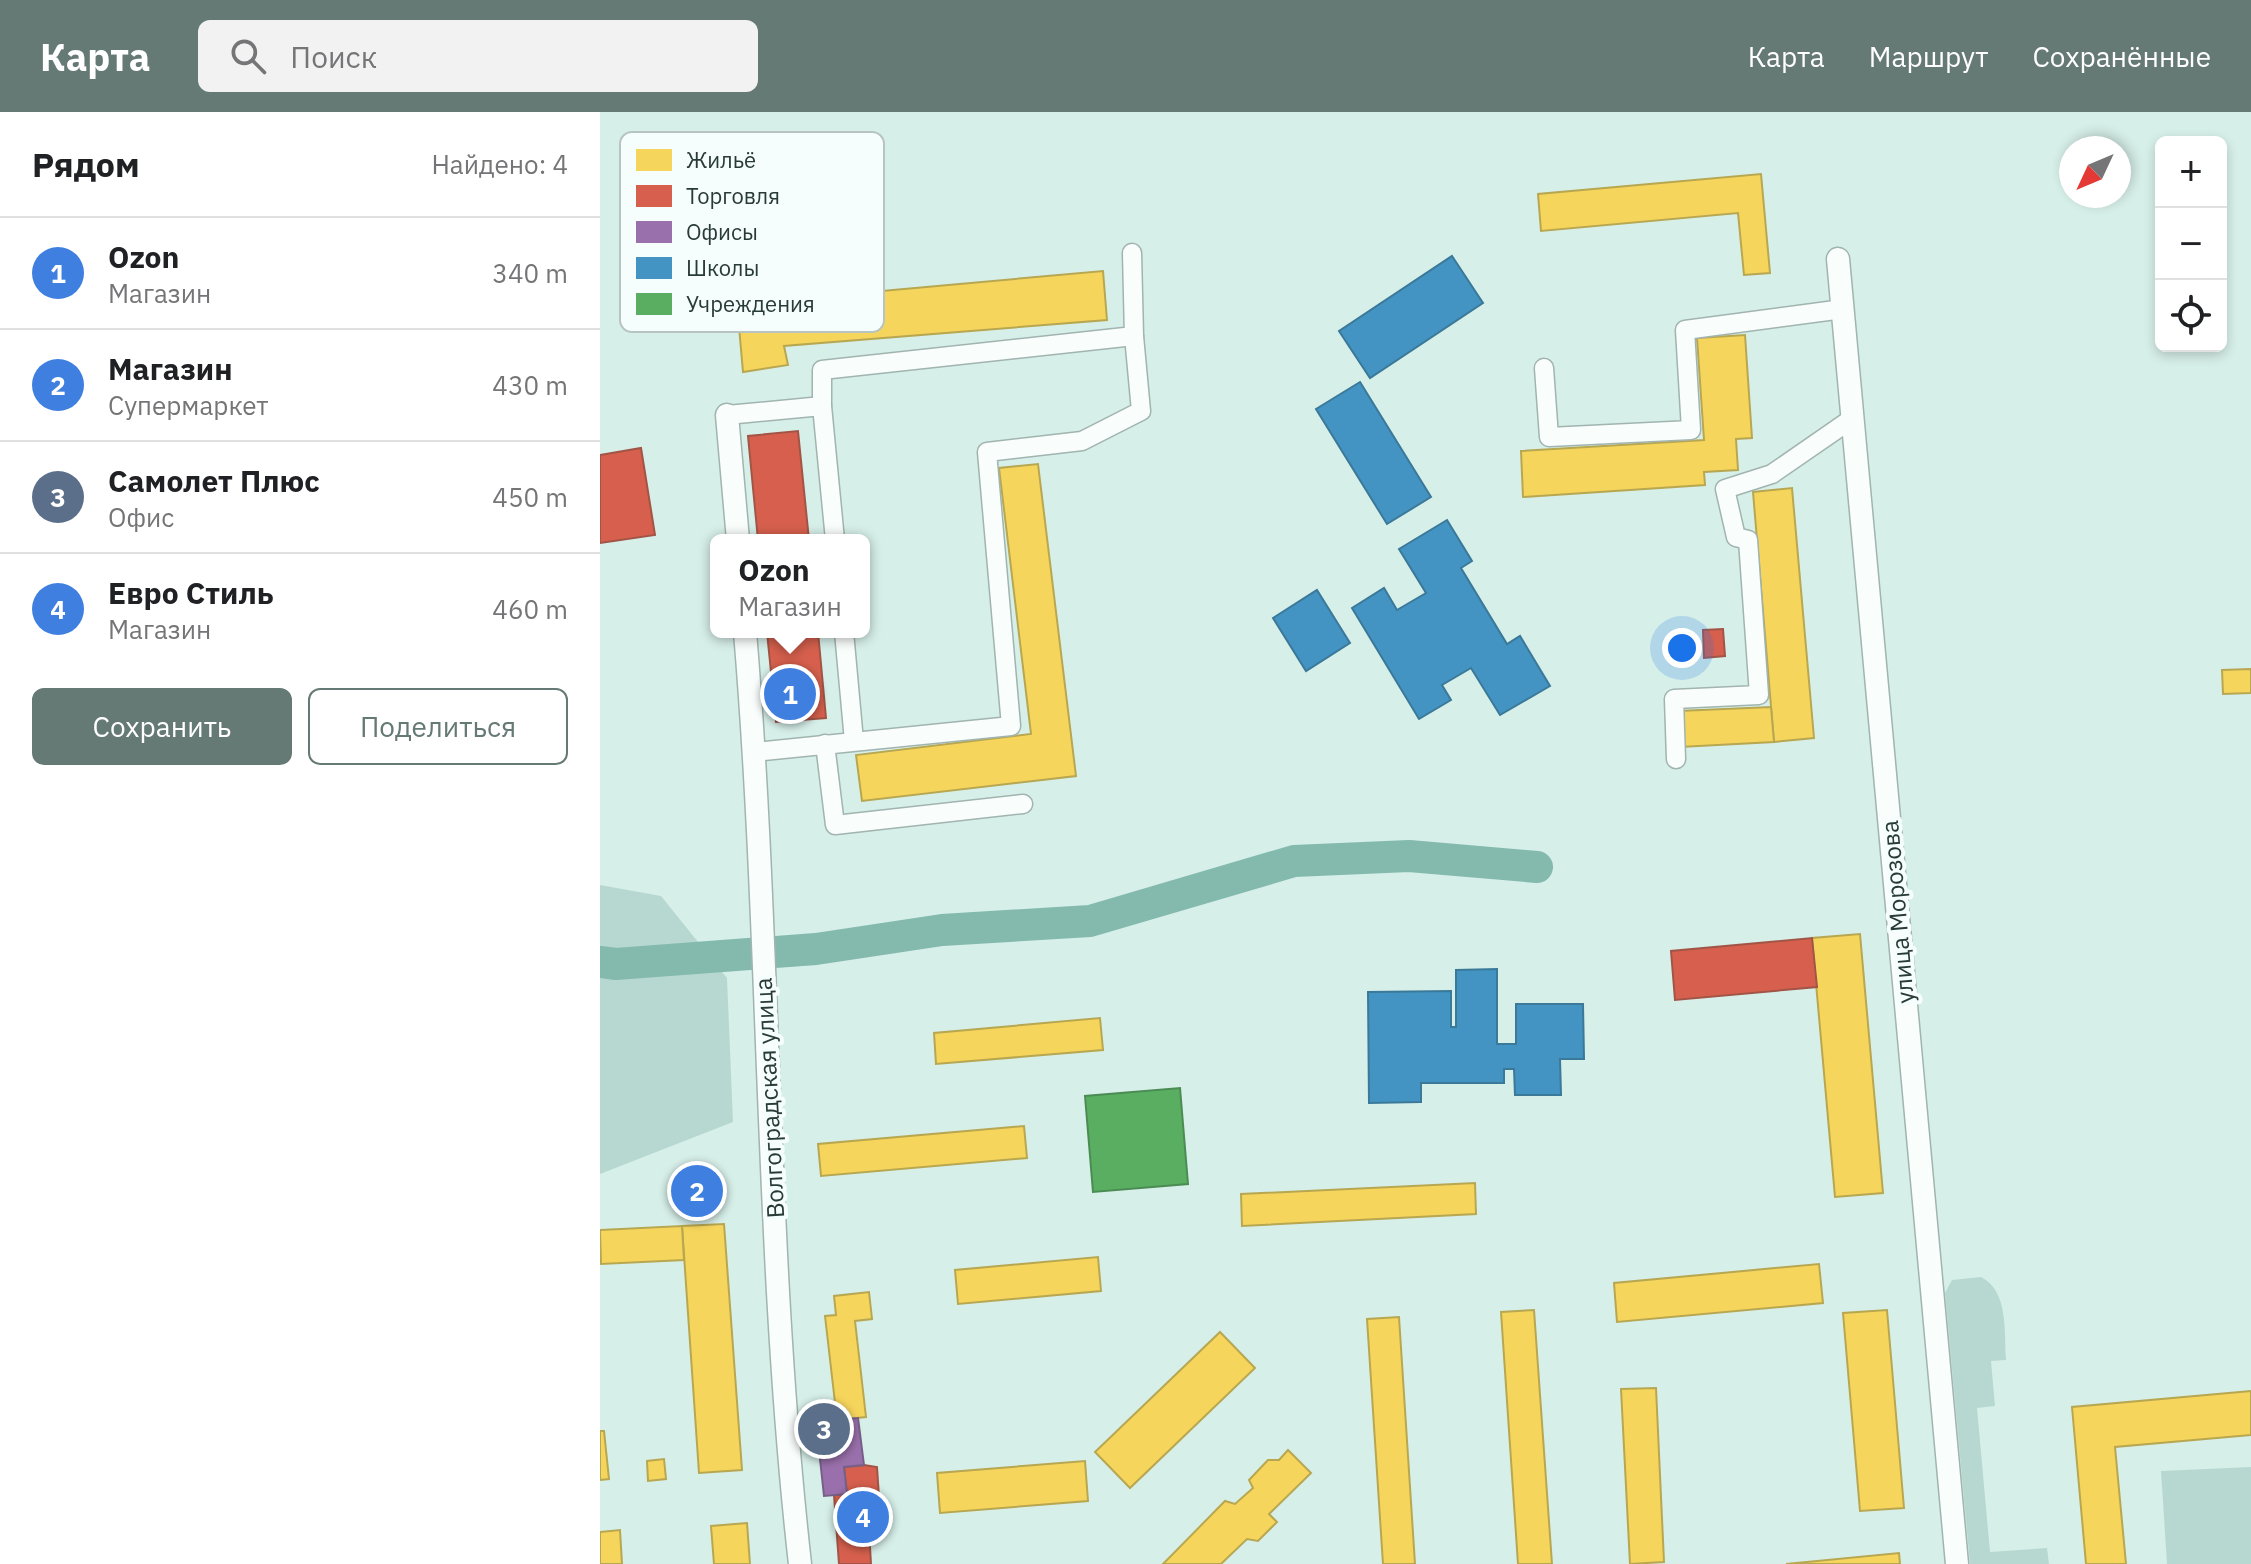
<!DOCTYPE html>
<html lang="ru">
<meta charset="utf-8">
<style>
body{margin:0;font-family:"IBM Plex Sans",sans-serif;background:#f2f2f2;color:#202124}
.controls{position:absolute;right:24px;top:24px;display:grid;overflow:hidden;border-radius:12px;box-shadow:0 4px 12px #0003}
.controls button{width:72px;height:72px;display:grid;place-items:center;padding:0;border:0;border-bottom:2px solid #e0e0e0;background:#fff;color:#202124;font:40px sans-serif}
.compass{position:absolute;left:1459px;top:24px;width:72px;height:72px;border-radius:50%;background:#fff;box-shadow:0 4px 12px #0003;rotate:226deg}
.you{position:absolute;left:1082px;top:536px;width:28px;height:28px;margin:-20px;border:6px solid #fff;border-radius:50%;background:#1a73e8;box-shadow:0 0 0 12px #1a73e833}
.badge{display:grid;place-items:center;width:52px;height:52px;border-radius:50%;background:#667a75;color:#fff;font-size:26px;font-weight:700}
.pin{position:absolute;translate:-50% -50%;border:4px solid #fff;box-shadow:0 2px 8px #0006}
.popup{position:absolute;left:110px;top:422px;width:160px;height:104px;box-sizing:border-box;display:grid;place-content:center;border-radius:12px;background:#fff;filter:drop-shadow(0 2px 6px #0005);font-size:26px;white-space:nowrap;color:#757577}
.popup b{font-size:30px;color:#202124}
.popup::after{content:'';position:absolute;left:50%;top:100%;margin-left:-16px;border:16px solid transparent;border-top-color:#fff}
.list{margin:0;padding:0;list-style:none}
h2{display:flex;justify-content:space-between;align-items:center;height:104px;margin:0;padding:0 32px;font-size:34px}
h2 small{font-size:26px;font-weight:400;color:#757577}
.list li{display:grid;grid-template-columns:52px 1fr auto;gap:24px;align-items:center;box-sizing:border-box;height:112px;padding:0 32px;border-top:2px solid #e0e0e0}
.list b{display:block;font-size:30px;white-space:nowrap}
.list p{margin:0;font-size:26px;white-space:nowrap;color:#757577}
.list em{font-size:26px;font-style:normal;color:#757577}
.actions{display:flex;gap:16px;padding:24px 32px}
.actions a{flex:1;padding:18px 0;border:2px solid #667a75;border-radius:12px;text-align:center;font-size:28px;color:#667a75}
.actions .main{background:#667a75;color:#fff}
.icon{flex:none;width:44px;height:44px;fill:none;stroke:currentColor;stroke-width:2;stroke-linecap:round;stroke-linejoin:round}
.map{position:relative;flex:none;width:1651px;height:1452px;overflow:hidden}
header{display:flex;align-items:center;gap:48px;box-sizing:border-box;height:112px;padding:0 40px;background:#667a75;color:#fff}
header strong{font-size:38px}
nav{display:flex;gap:44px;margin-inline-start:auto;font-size:28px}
.search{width:560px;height:72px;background:#f2f2f2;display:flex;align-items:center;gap:20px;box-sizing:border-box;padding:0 28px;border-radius:12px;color:#757577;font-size:30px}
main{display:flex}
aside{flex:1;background:#fff}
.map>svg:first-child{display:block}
.green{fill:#b7d8d0}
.homes{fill:#f6d55c;stroke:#b8a751;stroke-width:2}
.shops{fill:#d6604d;stroke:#a25546;stroke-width:2}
.offices{fill:#9970ab;stroke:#776088;stroke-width:2}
.schools{fill:#4393c3;stroke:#3b7999;stroke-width:2}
.public{fill:#5aae61;stroke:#4b8c54;stroke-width:2}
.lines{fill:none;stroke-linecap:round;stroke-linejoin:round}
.river{stroke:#84baae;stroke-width:32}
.minor-casing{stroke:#a1b4af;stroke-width:21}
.tertiary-casing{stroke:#a1b4af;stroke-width:25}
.minor{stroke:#f9fdfc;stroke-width:18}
.tertiary{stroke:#f9fdfc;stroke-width:22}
.labels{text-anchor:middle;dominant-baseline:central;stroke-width:8;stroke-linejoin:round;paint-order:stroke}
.street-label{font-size:24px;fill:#293b37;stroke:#f5fefc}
.key{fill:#f5fefc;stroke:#b8c4c1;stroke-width:2}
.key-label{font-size:22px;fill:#293b37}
</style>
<header>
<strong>Карта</strong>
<div class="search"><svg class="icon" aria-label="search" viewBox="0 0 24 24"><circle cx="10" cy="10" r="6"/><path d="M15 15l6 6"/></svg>Поиск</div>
<nav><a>Карта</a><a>Маршрут</a><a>Сохранённые</a></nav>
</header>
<main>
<aside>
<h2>Рядом<small>Найдено: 4</small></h2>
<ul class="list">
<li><span class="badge" style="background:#3f7fe0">1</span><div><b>Ozon</b><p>Магазин</p></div><em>340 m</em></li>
<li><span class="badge" style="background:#3f7fe0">2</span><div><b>Магазин</b><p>Супермаркет</p></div><em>430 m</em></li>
<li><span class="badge" style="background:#5c6f8a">3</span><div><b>Самолет Плюс</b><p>Офис</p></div><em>450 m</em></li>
<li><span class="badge" style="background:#3f7fe0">4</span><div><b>Евро Стиль</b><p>Магазин</p></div><em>460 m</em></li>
</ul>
<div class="actions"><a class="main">Сохранить</a><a>Поделиться</a></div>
</aside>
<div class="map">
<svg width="1651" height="1452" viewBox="0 0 1651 1452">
<rect width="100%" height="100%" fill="#d7efe9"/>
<!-- green -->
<g class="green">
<path d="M0,773l61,11 66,82 6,144 -133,52z"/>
<path d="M1381,1165c28,14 23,56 25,83l-15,1 4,45 -18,2 13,144 57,-4 2,16h-79l-25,-271 7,-13z"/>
<path d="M1651,1355v97h-84l-6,-93z"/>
</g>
<!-- homes -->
<g class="homes">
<path d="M1161,62l9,99 -26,2 -6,-62 -197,18 -3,-37z"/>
<path d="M503,159l4,49 -323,26 4,19 -45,7 -6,-68z"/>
<path d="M1145,223l7,103 -16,1 2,31 -34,2 1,13 -182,12 -2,-46 183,-11 -7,-102z"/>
<path d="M438,352l38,312 -214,25 -6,-46 175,-21 -32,-266z"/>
<path d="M1192,376l22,250 -40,4 -21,-250z"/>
<path d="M1651,557v24l-28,1 -1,-24z"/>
<path d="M1171,595l3,35 -94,5 -2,-36z"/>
<path d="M1260,822l23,259 -48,4 -23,-259z"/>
<path d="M500,906l3,32 -167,14 -2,-31z"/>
<path d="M424,1014l3,32 -206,18 -3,-32z"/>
<path d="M875,1071l1,31 -234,12 -1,-32z"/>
<path d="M124,1112l18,246 -43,3 -17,-247z"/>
<path d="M82,1114l2,34 -83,4 -1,-34z"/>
<path d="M498,1145l3,34 -143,13 -3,-34z"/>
<path d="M1219,1152l4,39 -206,19 -3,-39z"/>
<path d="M269,1180l3,27 -17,2 11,96 -29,3 -12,-104 11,-1 -2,-19z"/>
<path d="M934,1198l18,254h-34l-17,-252z"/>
<path d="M1287,1198l17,198 -44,3 -17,-198z"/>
<path d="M799,1205l16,247h-32l-16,-245z"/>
<path d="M620,1220l35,36 -125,120 -35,-36z"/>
<path d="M1056,1276l8,174 -34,2 -9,-175z"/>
<path d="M1651,1279v44l-136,12 11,117h-40l-14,-157z"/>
<path d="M0,1319h4l5,48 -9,1z"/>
<path d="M688,1338l23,23 -42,41 8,8 -19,19 -11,-2 -26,25h-58l62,-63 10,3 18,-16 -4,-8 19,-20h11z"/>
<path d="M64,1347l2,20 -18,2 -1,-20z"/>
<path d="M485,1349l3,40 -148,12 -3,-40z"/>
<path d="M147,1411l3,41h-36l-3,-38z"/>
<path d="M20,1418l2,34h-22v-32z"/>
<path d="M1299,1441l1,11h-114z"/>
</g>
<!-- shops -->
<g class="shops">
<path d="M198,319l11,109h-51l-10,-104z"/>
<path d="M41,336l14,87 -55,8v-88z"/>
<path d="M1123,517l2,27 -21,2 -1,-28z"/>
<path d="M167,520h51l8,86 -50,4z"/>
<path d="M1212,826l5,49 -142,13 -4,-49z"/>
<path d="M109,1065l3,25 -27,3 -2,-26z"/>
<path d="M264,1353l13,2 3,45h-12l3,52h-32l-5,-69 13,-1 -3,-27z"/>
</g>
<!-- offices -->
<path class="offices" d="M258,1306l6,47 -20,2 3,27 -23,2 -8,-74z"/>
<!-- schools -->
<g class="schools">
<path d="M852,144l31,47 -113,75 -31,-47z"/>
<path d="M760,270l71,115 -44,27 -71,-115z"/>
<path d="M847,408l25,41 -11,7 46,76 13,-8 30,50 -50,29 -29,-47 -29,17 9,15 -32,19 -67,-111 32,-20 13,22 29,-17 -27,-44z"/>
<path d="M717,478l33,53 -44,28 -33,-53z"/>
<path d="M897,857v75h19v-40h67l1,55h-24l1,36h-46l-1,-26h-10v14h-83v19l-52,1 -1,-111 83,-1v36h5v-57z"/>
</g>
<!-- public -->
<path class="public" d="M580,976l8,96 -95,8 -8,-96z"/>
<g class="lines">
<!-- river -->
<path class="river" d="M0,850l16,2 200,-15 126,-19 148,-9 204,-60 115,-5 128,11"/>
<defs>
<g id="minor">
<path d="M944,256l5,69 142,-7 -6,-100 158,-21"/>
<path d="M222,294l13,134"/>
<path d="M127,303l95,-9v-36l312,-34 -2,-83"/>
<path d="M244,520l10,109"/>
<path d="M225,632l10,81 188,-21"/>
<path d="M155,640l256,-26 -24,-274 95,-11 59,-30 -7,-75"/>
<path d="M1076,647l-2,-60 85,-4 -11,-155 -12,-3 -11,-48 47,-15 81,-56"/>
</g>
<g id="tertiary">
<path d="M1238,147l119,1305"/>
<path d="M127,303l11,125"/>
<path d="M145,520c26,310 20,623 55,932"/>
</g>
</defs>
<!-- minor casing -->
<use href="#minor" class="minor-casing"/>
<!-- tertiary casing -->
<use href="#tertiary" class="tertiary-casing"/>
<!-- minor -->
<use href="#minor" class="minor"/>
<!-- tertiary -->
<use href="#tertiary" class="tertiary"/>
</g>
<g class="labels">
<!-- street labels -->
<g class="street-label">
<text transform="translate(1297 800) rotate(-95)">улица Морозова</text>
<text transform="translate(169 986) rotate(-93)">Волгоградская улица</text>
</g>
</g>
<!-- legend -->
<rect x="20" y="20" width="264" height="200" rx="12" class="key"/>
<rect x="36" y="37" width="36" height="22" fill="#f6d55c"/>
<rect x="36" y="73" width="36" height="22" fill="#d6604d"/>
<rect x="36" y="109" width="36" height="22" fill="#9970ab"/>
<rect x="36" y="145" width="36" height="22" fill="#4393c3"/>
<rect x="36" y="181" width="36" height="22" fill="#5aae61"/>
<g class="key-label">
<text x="86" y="56">Жильё</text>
<text x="86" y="92">Торговля</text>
<text x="86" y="128">Офисы</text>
<text x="86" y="164">Школы</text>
<text x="86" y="200">Учреждения</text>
</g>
</svg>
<div class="controls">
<button>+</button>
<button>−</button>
<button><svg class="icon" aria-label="locate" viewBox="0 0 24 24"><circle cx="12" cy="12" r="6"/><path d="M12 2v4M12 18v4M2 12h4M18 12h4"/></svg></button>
</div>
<svg class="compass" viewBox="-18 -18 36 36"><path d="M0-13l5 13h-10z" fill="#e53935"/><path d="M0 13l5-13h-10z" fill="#757577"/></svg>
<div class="you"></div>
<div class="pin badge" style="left:190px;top:582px;background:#3f7fe0">1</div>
<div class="popup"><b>Ozon</b>Магазин</div>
<div class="pin badge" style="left:97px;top:1079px;background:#3f7fe0">2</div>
<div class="pin badge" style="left:224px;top:1317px;background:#5c6f8a">3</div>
<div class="pin badge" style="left:263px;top:1405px;background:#3f7fe0">4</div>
</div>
</main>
